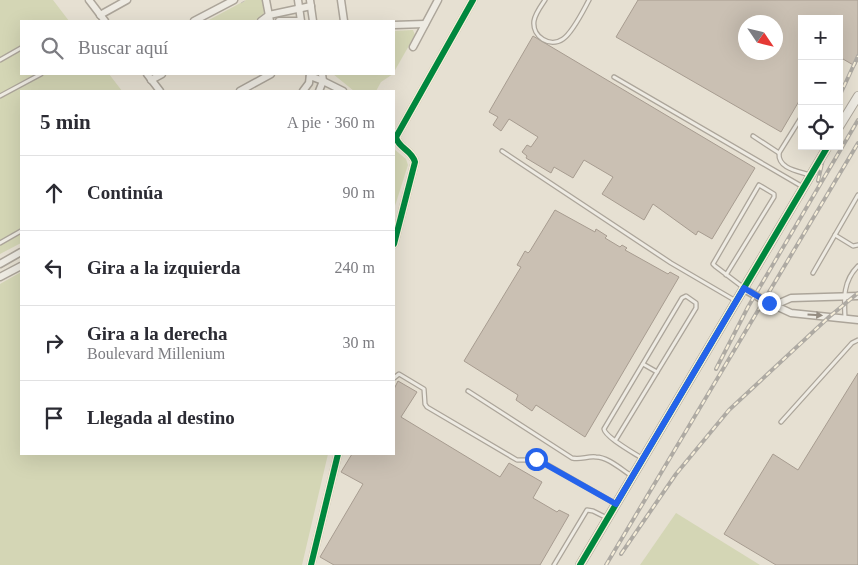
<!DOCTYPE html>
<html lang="es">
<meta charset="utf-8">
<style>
body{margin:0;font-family:"Times New Roman",serif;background:#f2f2f3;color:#2b2b33}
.controls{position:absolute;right:15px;top:15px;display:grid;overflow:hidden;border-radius:0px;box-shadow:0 5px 20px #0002}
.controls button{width:45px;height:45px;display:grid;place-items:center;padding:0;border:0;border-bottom:1px solid #e1e1e2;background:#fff;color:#2b2b33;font:25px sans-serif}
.compass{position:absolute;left:738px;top:15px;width:45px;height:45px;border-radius:50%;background:#fff;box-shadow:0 5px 20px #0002;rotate:125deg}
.stop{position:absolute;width:15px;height:15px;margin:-11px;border:4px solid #2563eb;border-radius:50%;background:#fff}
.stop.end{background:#2563eb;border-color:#fff;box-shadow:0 1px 5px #0008}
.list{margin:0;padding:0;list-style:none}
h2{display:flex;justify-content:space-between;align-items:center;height:65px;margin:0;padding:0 20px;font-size:21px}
h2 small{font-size:16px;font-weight:400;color:#7c7c81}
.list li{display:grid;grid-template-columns:32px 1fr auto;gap:15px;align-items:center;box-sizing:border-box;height:75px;padding:0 20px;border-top:1px solid #e1e1e2}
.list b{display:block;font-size:19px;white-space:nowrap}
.list p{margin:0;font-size:16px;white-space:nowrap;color:#7c7c81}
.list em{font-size:16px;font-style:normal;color:#7c7c81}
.icon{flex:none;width:28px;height:28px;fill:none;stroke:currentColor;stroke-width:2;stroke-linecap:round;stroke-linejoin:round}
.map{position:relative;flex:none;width:858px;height:565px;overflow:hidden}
.search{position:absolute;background:#fff;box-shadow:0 5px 20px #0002;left:20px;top:20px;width:375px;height:55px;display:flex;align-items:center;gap:12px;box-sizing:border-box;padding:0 18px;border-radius:0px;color:#7c7c81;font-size:19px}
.panel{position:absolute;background:#fff;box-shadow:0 5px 20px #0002;left:20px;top:90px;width:375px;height:365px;border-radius:0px}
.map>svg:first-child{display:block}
.green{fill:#d4d6b5}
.building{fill:#cac0b3;stroke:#a79c90;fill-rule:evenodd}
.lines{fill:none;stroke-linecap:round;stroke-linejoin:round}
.service-casing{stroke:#aca59a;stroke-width:5.5}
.minor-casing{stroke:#aca59a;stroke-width:9}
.tertiary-casing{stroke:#aca59a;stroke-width:10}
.path{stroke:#c7c2b9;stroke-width:1;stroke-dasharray:4 2.5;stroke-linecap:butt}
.service{stroke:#eeebe3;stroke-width:3}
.minor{stroke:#eeebe3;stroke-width:6}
.tertiary{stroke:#eeebe3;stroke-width:8}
.rail-casing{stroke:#aeaaa3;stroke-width:4}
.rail{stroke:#f6eed9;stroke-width:2;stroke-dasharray:5.5;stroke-linecap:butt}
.cycleway-casing{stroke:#f6eed9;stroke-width:9}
.cycleway{stroke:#00873e;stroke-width:6}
.oneway{fill:#958d82}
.route{stroke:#2563eb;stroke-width:6}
</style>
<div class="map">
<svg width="858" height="565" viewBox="0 0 858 565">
<rect width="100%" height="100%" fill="#e6e0d2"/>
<!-- green -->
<g class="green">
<path d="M0,0h53l16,21h-48v53h88l13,17h-101v152l-21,11z"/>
<path d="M246,0h16c1,4 3,12 1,16 -7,9 -44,5 -56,5z"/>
<path d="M413,30l2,5 -21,37v-41z"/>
<path d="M333,74h60l-12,8 -5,9h-22z"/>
<path d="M394,149l12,10 2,6 -14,44z"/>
<path d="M21,272v182h307l-26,111h-302v-281z"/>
<path d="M676,513l84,52h-120z"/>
</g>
<!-- building -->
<g class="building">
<path d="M638,0h220v60l-3,6 -12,-7 -4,6v-46h-37v77l-21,36 -165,-95zM746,22h30v30h-30z"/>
<path d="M533,36l222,132 -43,71 -14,-8 -2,4 -43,-31 -9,16 -42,-26 11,-17 -29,-17 -11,18 -19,-11 -3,6 -25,-15 1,-2 -5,-4 5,-7 4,2 7,-10 -29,-18 -8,12 -8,-6 5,-8 -9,-5z"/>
<path d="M555,210l40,22 1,-3 11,7 -2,2 15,9 2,-2 5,3 -2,2 43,24 2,-2 9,5 -94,160 -49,-32 -4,6 -16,-11 2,-5 -54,-34 57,-94 -4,-2 8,-14 3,2 2,-2z"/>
<path d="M858,373v192h-82l-52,-31 49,-80 25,16z"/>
<path d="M398,381l19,11 -16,25 99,60 9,-14 33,19 -9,16 24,14 2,-2 10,5 -29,50h-206l-14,-8 43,-73 -22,-12 11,-18h42v-65z"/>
</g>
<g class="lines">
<defs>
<g id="service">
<path d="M545,0c-4,6 -10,14 -11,21 -2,16 16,27 29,18 10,-7 20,-28 26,-39"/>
<path d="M0,60l21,-12"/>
<path d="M614,77l189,110"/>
<path d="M0,96l41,-22"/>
<path d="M802,116l-23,37c-1,16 19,18 31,22"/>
<path d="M753,136l26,17"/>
<path d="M502,151l169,112 65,38"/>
<path d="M835,235l18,11 5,-1"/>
<path d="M0,243l21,-12"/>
<path d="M813,273l45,-78"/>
<path d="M726,275l48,-78v-3l-15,-9 -46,79 2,2 29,22"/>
<path d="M845,318c-1,-20 -2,-37 13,-52"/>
<path d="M643,364l14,8"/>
<path d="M394,378l5,-4 25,15 1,15 2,3 90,53h22l77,44"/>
<path d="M468,391l104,67c9,2 15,-2 24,-1 12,0 26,13 36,19"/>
<path d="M781,422l71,-79 6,-3"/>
<path d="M615,441l81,-133v-5l-10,-7 -4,2 -78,131c1,8 30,24 39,30"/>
<path d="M554,565l33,-55 6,1 14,7"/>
</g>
<g id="minor">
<path d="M89,0l16,21"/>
<path d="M266,0l4,21"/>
<path d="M298,0l3,21"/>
<path d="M310,0l3,21"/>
<path d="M341,0l3,21"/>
<path d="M100,15l27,-15"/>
<path d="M194,21l40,-21"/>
<path d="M261,21l8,-6 42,-9"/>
<path d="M279,21h21"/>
<path d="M394,25l31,-1"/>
<path d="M413,47l25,-47"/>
<path d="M147,74l13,17"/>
<path d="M310,76l13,5 20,10"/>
<path d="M151,80l11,-6"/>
<path d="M240,91l31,-17"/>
<path d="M303,91l6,-8 1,-9"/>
<path d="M319,91l4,-10 -1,-7"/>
<path d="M394,244l21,-82c-3,-12 -17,-14 -19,-25l77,-137"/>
<path d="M0,264l21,-12"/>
<path d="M0,277l21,-11"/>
<path d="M744,289l21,12 26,12 67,7"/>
<path d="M775,305l16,-7 67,-2"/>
<path d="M311,565l27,-111"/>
</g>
<g id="tertiary">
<path d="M839,127l19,-31"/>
<path d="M580,565l248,-419"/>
</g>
</defs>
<!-- service casing -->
<use href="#service" class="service-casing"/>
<!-- minor casing -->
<use href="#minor" class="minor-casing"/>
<!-- tertiary casing -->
<use href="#tertiary" class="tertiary-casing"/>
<!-- path -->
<path class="path" d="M241,3l5,-3"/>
<!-- service -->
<use href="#service" class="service"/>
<!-- minor -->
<use href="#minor" class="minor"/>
<!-- tertiary -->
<use href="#tertiary" class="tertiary"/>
<defs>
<g id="rail">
<path d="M839,97l19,-41"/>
<path d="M818,181l8,-35"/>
<path d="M716,369l32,-62 110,-187"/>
<path d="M621,554l55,-80 53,-64 100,-93 29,-24"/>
<path d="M606,565l252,-422"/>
</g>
</defs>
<!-- rail casing -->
<use href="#rail" class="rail-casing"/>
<!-- rail -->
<use href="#rail" class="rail"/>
<defs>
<g id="cycleway">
<path d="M394,244l21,-82c-3,-12 -17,-14 -19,-25l77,-137"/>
<path d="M311,565l27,-111"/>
<path d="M580,565l248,-419"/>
</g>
</defs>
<!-- cycleway casing -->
<use href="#cycleway" class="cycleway-casing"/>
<!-- cycleway -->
<use href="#cycleway" class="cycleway"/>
</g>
<!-- one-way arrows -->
<defs><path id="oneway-solid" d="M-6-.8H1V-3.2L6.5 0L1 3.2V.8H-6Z" transform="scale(1.25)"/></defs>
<use class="oneway" href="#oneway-solid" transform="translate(815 315) rotate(4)"/>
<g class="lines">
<!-- route -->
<path class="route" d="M536,459l80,45 128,-216 25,15"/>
</g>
</svg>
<div class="controls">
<button>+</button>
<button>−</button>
<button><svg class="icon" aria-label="locate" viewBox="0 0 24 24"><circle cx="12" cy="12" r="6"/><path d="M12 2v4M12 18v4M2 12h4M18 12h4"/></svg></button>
</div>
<svg class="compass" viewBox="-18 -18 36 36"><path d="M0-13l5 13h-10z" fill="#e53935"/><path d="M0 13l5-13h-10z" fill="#7c7c81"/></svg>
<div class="stop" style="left:536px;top:459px"></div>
<div class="stop end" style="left:769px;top:303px"></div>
<div class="search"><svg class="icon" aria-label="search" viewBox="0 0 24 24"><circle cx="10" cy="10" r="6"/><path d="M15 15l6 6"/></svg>Buscar aquí</div>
<section class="panel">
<h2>5 min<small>A pie · 360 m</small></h2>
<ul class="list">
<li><svg class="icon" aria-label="ahead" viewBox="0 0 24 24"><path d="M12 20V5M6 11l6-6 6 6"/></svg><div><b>Continúa</b></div><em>90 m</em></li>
<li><svg class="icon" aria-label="left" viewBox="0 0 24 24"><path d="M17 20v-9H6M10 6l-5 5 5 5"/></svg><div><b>Gira a la izquierda</b></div><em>240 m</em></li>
<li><svg class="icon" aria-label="right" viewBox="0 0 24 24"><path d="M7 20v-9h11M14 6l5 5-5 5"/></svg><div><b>Gira a la derecha</b><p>Boulevard Millenium</p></div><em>30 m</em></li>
<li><svg class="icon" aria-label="arrive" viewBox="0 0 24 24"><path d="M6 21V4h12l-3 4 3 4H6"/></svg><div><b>Llegada al destino</b></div></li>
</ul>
</section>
</div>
